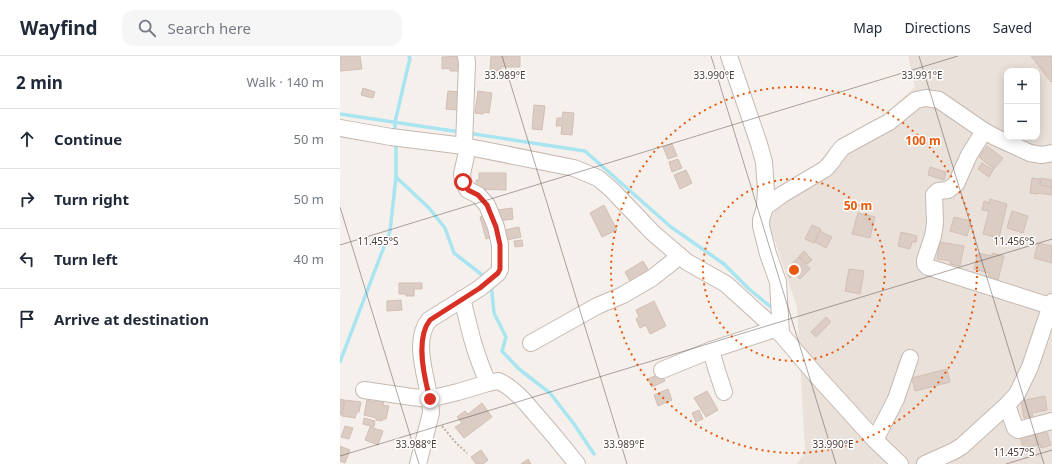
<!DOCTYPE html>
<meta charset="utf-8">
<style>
body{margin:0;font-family:"Noto Sans",sans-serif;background:#f6f6f7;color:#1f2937}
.controls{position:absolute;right:12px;top:12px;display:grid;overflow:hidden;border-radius:8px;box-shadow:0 2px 10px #0003}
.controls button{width:36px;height:36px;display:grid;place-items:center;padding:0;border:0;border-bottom:1px solid #e0e1e3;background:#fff;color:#1f2937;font:20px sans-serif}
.stop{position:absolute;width:12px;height:12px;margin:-9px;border:3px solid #d93025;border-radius:50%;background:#fff}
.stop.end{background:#d93025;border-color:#fff;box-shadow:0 1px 4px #0008}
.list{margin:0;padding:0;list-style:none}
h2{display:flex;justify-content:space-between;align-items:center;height:52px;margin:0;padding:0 16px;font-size:17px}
h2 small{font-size:13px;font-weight:400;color:#747a83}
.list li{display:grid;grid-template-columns:26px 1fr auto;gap:12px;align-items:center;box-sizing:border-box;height:60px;padding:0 16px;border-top:1px solid #e0e1e3}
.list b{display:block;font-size:15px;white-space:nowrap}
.list em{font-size:13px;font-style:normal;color:#747a83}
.icon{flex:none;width:22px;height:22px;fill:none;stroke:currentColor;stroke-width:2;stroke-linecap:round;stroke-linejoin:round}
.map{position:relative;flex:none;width:712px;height:408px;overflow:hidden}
header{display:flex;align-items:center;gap:24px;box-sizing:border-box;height:56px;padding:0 20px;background:#fff;border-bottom:1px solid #e0e1e3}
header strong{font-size:19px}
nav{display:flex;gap:22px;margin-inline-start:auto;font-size:14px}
.search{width:280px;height:36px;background:#f6f6f7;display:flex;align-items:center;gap:10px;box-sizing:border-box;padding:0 14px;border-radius:12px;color:#747a83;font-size:15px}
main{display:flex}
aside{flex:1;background:#fff}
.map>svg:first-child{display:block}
.residential{fill:#eae1da;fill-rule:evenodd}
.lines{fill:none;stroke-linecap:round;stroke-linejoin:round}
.stream{stroke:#a9e5f1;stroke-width:3.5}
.building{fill:#dbccc4;stroke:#d3bfb4}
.minor-casing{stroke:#c5b9b1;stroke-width:18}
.path{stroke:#c3ae9f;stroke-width:2;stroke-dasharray:2 2;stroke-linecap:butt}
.minor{stroke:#fff;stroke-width:16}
.route{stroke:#d93025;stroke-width:5}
.ticks{fill:none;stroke:#4b3f39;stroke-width:1;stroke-opacity:0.45}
.ring{fill:none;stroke:#e8590c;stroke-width:2;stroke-dasharray:2 4}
.ticks-label{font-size:10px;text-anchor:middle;fill:#4b3f39;stroke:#fff;stroke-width:3;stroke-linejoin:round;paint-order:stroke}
.centre{fill:#e8590c;stroke:#fff;stroke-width:2}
.ring-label{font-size:12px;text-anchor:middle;font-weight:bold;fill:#e8590c;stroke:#fff;stroke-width:3;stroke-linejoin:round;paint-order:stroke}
</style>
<header>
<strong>Wayfind</strong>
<div class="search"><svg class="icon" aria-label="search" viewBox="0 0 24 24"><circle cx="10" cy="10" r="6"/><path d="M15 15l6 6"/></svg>Search here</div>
<nav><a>Map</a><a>Directions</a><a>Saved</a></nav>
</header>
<main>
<aside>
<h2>2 min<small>Walk · 140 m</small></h2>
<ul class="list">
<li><svg class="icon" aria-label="ahead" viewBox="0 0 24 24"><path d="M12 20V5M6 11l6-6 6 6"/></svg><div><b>Continue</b></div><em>50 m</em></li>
<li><svg class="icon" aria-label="right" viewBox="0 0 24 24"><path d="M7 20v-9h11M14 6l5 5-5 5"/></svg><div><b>Turn right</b></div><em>50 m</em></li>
<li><svg class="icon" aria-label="left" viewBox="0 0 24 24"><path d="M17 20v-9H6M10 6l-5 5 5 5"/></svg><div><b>Turn left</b></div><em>40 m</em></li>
<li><svg class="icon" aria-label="arrive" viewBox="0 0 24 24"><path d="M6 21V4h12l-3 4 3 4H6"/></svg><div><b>Arrive at destination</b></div></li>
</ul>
</aside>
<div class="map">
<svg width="712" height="408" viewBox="0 0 712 408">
<rect width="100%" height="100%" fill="#f6f0ec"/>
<!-- residential -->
<path class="residential" d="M568,0h144v408h-255l8,-12 -8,-145 -30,-89 148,-131zM667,15h30v66h-30z"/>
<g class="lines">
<!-- stream -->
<g class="stream">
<path d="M0,58l120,18"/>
<path d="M128,77l117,18 86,76 53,37 25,25 22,18"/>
<path d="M55,78v-12l15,-64 -1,-2"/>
<path d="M56,121l33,31 16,20 9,25 18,14 14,11"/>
<path d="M151,228l3,29 12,24 -4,14 17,18 31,24 24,31 20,30"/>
<path d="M0,306l50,-131 6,-54v-35"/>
</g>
</g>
<!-- building -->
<g class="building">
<path d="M0,0h20l2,13 -22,2z"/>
<path d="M119,0v15h-9v-3l-8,1v-12z"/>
<path d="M151,0h29v11h-19v4h-11z"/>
<path d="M691,0h21v25l-1,1z"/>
<path d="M23,32l12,4 -2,6 -12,-3z"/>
<path d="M108,35l12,1 -2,18 -12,-1z"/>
<path d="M138,35l14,2 -3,20 -5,-1 -1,2 -8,-1z"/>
<path d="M194,49l11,1 -3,24 -10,-1z"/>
<path d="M223,56l11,1 -2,22 -11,-1 1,-8h-6l1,-8h5z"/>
<path d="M332,88l5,12 -9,3 -5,-12z"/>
<path d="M647,90l16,12 -9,11 -15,-12z"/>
<path d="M338,103l4,9 -10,4 -3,-10z"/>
<path d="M642,107l11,7 -4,7 -11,-8z"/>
<path d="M590,111l16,5 -2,8 -16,-5z"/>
<path d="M346,114l6,13 -12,6 -6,-14z"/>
<path d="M139,117h27v17l-30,-1v-9h3z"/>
<path d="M692,122l8,1v6l12,2v8l-14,-2v1l-8,-1z"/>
<path d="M701,122l11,2v7l-12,-2z"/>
<path d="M650,143l17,5 -8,34 -16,-4 6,-23 -7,-1 2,-9 5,2z"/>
<path d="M264,149l13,25 -15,7 -12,-24z"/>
<path d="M172,152l1,11 -15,2 -1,-11z"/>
<path d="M672,155l16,5 -5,17 -16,-5z"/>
<path d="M518,157l17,4 -5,21 -18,-4z"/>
<path d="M149,158l6,22 -9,3 -6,-22z"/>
<path d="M614,161l17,4 -4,15 -17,-5z"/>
<path d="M472,169l9,4 -7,14 -9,-4z"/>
<path d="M179,171l2,10 -14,3 -2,-10z"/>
<path d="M480,175l12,6 -6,11 -11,-6z"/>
<path d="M561,176l16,4 -1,6h-4l-2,7 -12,-3z"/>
<path d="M182,184l1,6 -8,1 -1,-6z"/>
<path d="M600,186l24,4 -4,20 -10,-2 1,-3 -14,-2z"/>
<path d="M698,187l14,3v17l-18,-5z"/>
<path d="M464,195l8,9 -5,4 -8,-8z"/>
<path d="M638,197l14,3v-3l12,3 -6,24 -10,-2 1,-5 -15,-4z"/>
<path d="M459,201l11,12 -10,10 -5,-5 -5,4 -2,-3 5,-5 -4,-4z"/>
<path d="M303,205l6,10 -18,12 -6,-11z"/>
<path d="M509,213l15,2 -4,23 -15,-3z"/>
<path d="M59,227h23v6h-8v7h-8v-2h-7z"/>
<path d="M61,244l1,10 -15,1v-10z"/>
<path d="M314,245l12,25 -16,8 -4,-9 -6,3 -4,-9 3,-2 -3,-7z"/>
<path d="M486,261l5,5 -15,15 -5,-5z"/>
<path d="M607,313l3,13 -35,9 -3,-13z"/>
<path d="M321,317l4,8 -13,6 -4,-8z"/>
<path d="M328,333l4,11 -14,6 -4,-11z"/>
<path d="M367,335l11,19 -12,7 -12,-19z"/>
<path d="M705,340l2,14 -15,3 1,3 -9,2 -3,-17z"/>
<path d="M0,343l4,1 -3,15h-1z"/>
<path d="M5,344l16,2 -2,10h-2l-2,6 -13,-2z"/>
<path d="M27,344l8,2 1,-2 8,1 -1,4 6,1 -3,13h-3l-1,2 -6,-1v-2l-12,-3z"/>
<path d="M142,347l10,14 -28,21 -9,-11 7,-4 -5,-6 8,-6 3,3z"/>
<path d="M359,354l4,9 -7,3 -4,-9z"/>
<path d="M24,362l11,3 -1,6 -11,-3z"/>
<path d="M5,370l8,2 -4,11 -8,-2z"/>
<path d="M30,371l13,4 -5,14 -13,-5z"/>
<path d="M705,371l6,18 -10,3 -1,-4 -16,5 -5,-14z"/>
<path d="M0,390l10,4 -5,13 -5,-2z"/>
<path d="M141,394l7,10 -5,4h-7l-5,-7z"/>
<path d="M188,403l3,5h-10z"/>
</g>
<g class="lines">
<defs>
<g id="minor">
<path d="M389,0l30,88 5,18 2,29 -1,16 -4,13v6l7,28 10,28 3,52"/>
<path d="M0,72l51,9 73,9 110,22 24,10 14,12 41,43 34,29 39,22 55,50 35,41 59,65 25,24"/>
<path d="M644,75l-15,24 -13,29 -8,6 -10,1 -4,4 1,28 -2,13 -8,24v4l3,3 122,39"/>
<path d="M124,90l3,-83 -1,-7"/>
<path d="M425,151l18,-13 42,-25c7,-6 11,-15 18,-22l46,-25 27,-22 10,-2 13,2 45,31 11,6 35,16 12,2 10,-2"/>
<path d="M122,243c4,14 7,29 11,43 4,14 9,27 15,41"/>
<path d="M191,287l66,-37 26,-11 29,-17 28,-22"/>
<path d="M322,314l49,-20"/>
<path d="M24,334l48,7 17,2 29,-7 30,-9 10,-2c13,5 24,17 33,28 16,18 31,36 46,55"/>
<path d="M384,336l-7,-21 -6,-21 64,-21"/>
<path d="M667,349l7,20 1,3 3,2 34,-9"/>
<path d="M535,384l21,-41 14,-41"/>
<path d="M78,408l13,-51c0,-27 -21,-69 -2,-93l51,-32 18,-15 2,-4v-24l-4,-18 -9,-22 -9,-10 -10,-5 -5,-8 -1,-8 6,-27"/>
<path d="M585,408l29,-13 8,-5 45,-41 10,-11 13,-27 22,-65"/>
</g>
</defs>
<!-- minor casing -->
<use href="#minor" class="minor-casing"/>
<!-- path -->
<path class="path" d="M102,370l14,17 11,10"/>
<!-- minor -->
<use href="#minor" class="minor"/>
</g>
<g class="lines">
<!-- route -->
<path class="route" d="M90,343c-6,-22 -15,-60 0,-79l50,-32 18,-15 2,-4v-24l-4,-18 -9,-22 -9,-10 -10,-5 -5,-8"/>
</g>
<!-- ticks -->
<path class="ticks" d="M162,0l125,408M371,0l125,408M579,0l125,408M0,151l79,257M0,189l618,-189M0,400l712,-217M666,408l46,-14"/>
<!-- distance rings -->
<g class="ring">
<circle cx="454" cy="214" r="91"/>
<circle cx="454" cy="214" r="183"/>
</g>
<g class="ticks-label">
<text x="165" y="23">33.989°E</text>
<text x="374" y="23">33.990°E</text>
<text x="582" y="23">33.991°E</text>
<text x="674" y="189">11.456°S</text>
<text x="38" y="189">11.455°S</text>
<text x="76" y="392">33.988°E</text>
<text x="284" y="392">33.989°E</text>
<text x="493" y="392">33.990°E</text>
<text x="674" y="400">11.457°S</text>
</g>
<circle cx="454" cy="214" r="6" class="centre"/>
<g class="ring-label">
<text x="583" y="89">100 m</text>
<text x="518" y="154">50 m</text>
</g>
</svg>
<div class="controls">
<button>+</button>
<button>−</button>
</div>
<div class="stop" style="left:123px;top:126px"></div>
<div class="stop end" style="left:90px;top:343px"></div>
</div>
</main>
